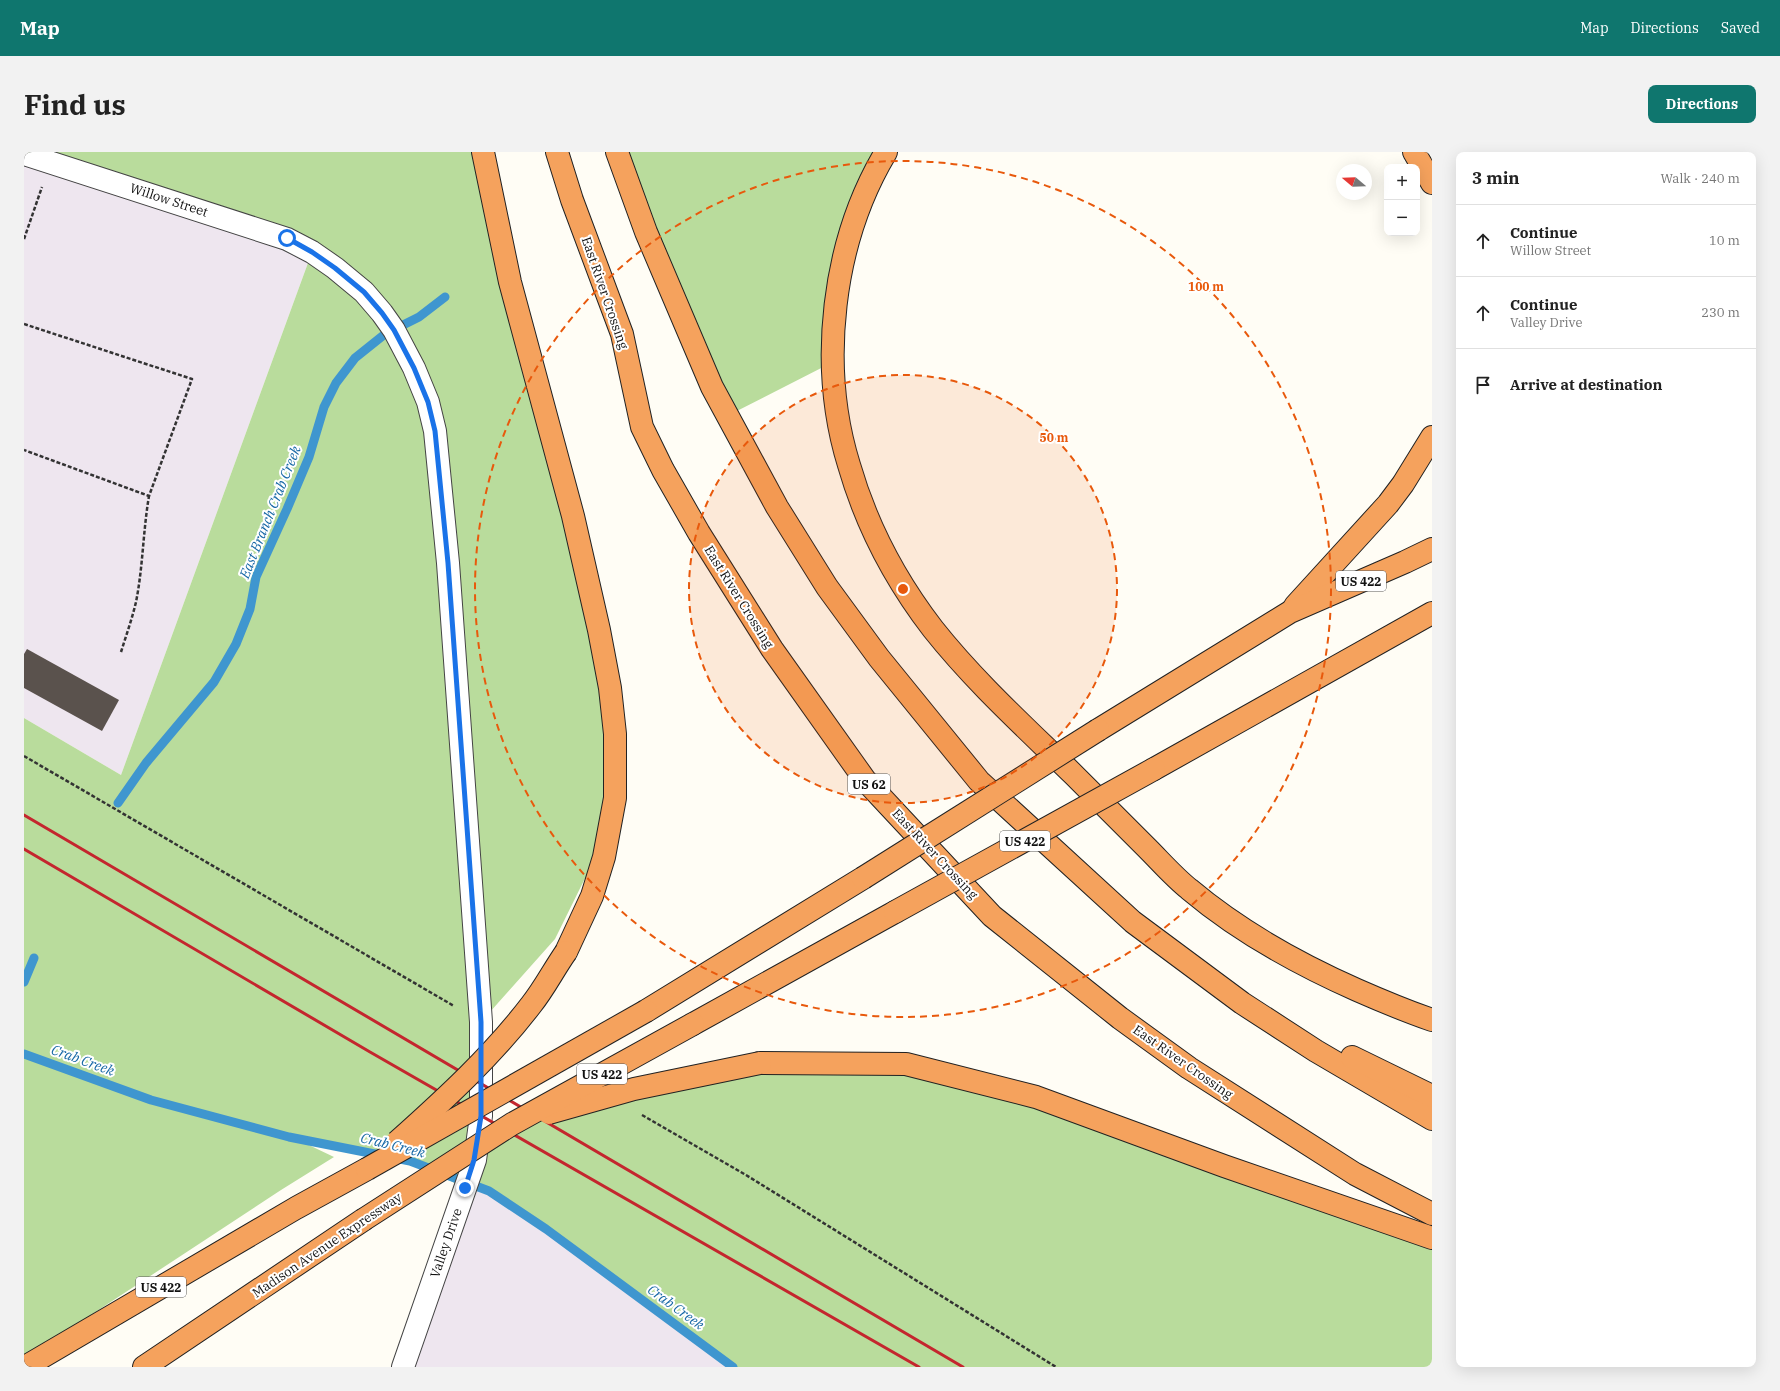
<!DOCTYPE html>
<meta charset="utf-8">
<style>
body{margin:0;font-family:"IBM Plex Serif",serif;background:#f2f2f2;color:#222}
.controls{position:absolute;right:12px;top:12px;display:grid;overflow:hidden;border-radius:8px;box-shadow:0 4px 16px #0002}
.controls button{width:36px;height:36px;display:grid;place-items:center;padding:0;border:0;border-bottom:1px solid #e0e0e0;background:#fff;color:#222;font:20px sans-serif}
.compass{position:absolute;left:1312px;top:12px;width:36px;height:36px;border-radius:50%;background:#fff;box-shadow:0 4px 16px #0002;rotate:289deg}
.stop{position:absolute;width:12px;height:12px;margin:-9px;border:3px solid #1a73e8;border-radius:50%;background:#fff}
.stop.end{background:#1a73e8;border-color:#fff;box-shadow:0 1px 4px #0008}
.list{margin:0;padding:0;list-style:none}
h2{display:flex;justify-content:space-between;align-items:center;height:52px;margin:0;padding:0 16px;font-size:17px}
h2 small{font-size:13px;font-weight:400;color:#767676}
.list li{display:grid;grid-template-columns:26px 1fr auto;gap:12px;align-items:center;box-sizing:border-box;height:72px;padding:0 16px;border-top:1px solid #e0e0e0}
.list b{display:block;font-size:15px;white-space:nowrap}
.list p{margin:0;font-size:13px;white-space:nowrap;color:#767676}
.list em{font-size:13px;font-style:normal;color:#767676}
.icon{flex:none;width:22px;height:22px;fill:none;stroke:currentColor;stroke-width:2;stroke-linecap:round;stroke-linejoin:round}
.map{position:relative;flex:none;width:1408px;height:1215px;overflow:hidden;border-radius:8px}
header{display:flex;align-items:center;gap:24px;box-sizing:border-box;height:56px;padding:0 20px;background:#0f766e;color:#fff}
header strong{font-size:19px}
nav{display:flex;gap:22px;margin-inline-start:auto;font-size:14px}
.intro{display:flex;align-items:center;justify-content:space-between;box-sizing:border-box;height:96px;padding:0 24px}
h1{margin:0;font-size:28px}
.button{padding:10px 18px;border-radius:8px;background:#0f766e;color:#fff;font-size:14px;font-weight:700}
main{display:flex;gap:24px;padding:0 24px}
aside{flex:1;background:#fff;border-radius:8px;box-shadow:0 4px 16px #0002}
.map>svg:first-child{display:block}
.industrial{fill:#eee6ef}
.forest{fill:#b9dc9c}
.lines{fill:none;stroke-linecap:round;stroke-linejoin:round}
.stream{stroke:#3f96cf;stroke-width:9}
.building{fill:#5a524d}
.minor-casing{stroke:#444;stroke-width:24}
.highway-casing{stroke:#222;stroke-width:24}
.path{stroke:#333;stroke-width:2.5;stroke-dasharray:4 2;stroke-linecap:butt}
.minor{stroke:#fff;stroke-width:22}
.highway{stroke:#f5a25d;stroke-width:22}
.rail{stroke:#c4262e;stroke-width:3}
.highway-bridge-casing{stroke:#222;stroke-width:24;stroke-linecap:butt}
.highway-bridge{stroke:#f5a25d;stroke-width:22}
.route{stroke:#1a73e8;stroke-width:5}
.ring{fill:none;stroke:#e8590c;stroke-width:2;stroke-dasharray:7 5}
.labels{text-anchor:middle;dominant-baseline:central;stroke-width:4;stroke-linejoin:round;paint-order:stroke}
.shield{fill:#fff;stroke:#585858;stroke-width:1}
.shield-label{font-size:12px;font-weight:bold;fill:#111}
.street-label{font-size:13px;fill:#111;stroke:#fff}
.water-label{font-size:14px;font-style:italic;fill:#1768a6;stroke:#fff}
.centre{fill:#e8590c;stroke:#fff;stroke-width:2}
.ring-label{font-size:12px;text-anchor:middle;font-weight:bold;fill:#e8590c;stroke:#fff;stroke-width:4;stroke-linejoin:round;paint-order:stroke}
</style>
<header>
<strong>Map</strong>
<nav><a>Map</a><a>Directions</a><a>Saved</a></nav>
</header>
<div class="intro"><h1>Find us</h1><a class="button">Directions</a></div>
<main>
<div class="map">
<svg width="1408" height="1215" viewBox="0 0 1408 1215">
<rect width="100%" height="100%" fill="#fffdf5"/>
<!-- industrial -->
<g class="industrial">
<path d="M0,2l288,98 -191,523 -97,-57z"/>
<path d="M441,1036l24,3 57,38 187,138h-330z"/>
</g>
<!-- forest -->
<g class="forest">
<path d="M0,0h459l132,582 -19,122 -41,83 -74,83 -5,125 36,-23 248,-61 146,1 526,174v129h-704l-182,-138 -57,-38 -22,-10 -2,7 -55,-27 -118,-24 42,20 -53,33 -257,169v-641l97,57 191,-523z"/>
<path d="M593,0h269l-31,65 -22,145 -106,54z"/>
</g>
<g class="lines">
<!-- stream -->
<g class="stream">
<path d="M94,651l28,-40 68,-81 22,-38 14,-35 6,-32 31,-68 22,-52 15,-50 12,-24 19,-25 30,-24 34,-17 26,-20"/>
<path d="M0,830l10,-24"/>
<path d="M0,902l127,46 138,37 121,24 79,30 57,38 187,138"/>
</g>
</g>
<!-- building -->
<path class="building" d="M3,497l92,51 -17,31 -78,-43v-34z"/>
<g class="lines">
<defs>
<path id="minor" d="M0,2l263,85 25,13 23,16 29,24 18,21 12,17 20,38 14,34 7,29 13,132 33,459v94l-6,44 -72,207"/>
<g id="highway">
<path d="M459,0l27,130 63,234 26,114 11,58 5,46v64l-11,59 -12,39 -26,56"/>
<path d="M533,0l15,48 50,134 20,93 21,43 36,63 73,116 93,131 127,136 128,102 69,50 166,106 77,40"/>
<path d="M593,0l29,80 66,155 65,120 50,80 52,71 100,123 154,141 109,81 74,48 116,68"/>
<path d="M862,0c-54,90 -68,213 -37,313 17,59 47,116 84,164 42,53 93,99 141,146 24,24 49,49 73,73 14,14 27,29 42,41 51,43 107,74 168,101 25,11 49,21 75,30"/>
<path d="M1390,0l18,31"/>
<path d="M1271,454l93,-102 15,-20 29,-47"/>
<path d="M1074,578l192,-118 115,-50 27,-13"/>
<path d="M1130,617l278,-156"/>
<path d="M622,859l217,-133"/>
<path d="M669,872l202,-112"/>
<path d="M1328,905l80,39"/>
<path d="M736,911l146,1 130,33 188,69 208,72"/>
<path d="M1,1215l271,-159 71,-39"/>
<path d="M120,1215l219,-147"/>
</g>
</defs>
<!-- minor casing -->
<use href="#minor" class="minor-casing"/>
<!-- highway casing -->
<use href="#highway" class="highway-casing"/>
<!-- path -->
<g class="path">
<path d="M0,87l18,-52"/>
<path d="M0,172l168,55 -43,117 -125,-46"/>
<path d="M97,500c5,-16 11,-33 15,-50 7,-35 7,-71 13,-106"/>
<path d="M0,604l430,250"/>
<path d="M618,963l104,60 310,192"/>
</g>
<!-- minor -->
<use href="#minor" class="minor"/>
<!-- highway -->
<use href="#highway" class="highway"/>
<!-- rail -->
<g class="rail">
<path d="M0,663l939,552"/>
<path d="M0,697l346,203 549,315"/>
</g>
<defs>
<g id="highway-bridge">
<path d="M839,726l235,-148"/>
<path d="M871,760l259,-143"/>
<path d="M525,961l85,-24 126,-26"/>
<path d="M373,990c48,-43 95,-86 134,-137 13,-16 23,-36 35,-53"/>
<path d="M343,1017l279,-158"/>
<path d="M339,1068l149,-96 181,-100"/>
</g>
</defs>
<!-- highway-bridge casing -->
<use href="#highway-bridge" class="highway-bridge-casing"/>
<!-- highway-bridge -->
<use href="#highway-bridge" class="highway-bridge"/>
</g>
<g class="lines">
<!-- route -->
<path class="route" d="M263,86l25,14 23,16 29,24 18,21 12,17 20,38 14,34 7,29 13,132 33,459v94l-7,44 -9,28"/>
</g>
<!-- distance rings -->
<circle cx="879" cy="437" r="214" fill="#e8590c" fill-opacity=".12"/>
<g class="ring">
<circle cx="879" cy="437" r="214"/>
<circle cx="879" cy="437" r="428"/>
</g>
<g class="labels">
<!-- shield labels -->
<g class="shield">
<rect x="1312" y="419" width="50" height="20" rx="3"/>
<rect x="824" y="622" width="42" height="20" rx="3"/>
<rect x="976" y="679" width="50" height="20" rx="3"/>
<rect x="553" y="912" width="50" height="20" rx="3"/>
<rect x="112" y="1125" width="50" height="20" rx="3"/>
</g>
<g class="shield-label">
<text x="1337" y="429">US 422</text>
<text x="845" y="632">US 62</text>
<text x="1001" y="689">US 422</text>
<text x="578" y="922">US 422</text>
<text x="137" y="1135">US 422</text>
</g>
<!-- street labels -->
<g class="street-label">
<text transform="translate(145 48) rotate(18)">Willow Street</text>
<text transform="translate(581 141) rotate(71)">East River Crossing</text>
<text transform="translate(715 445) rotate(58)">East River Crossing</text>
<text transform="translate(911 702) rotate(47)">East River Crossing</text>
<text transform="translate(1159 910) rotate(35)">East River Crossing</text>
<text transform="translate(422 1091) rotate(-71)">Valley Drive</text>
<text transform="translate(303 1093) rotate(-34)">Madison Avenue Expressway</text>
</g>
<!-- water labels -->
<g class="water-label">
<text transform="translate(246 360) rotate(-68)">East Branch Crab Creek</text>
<text transform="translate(59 908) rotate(20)">Crab Creek</text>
<text transform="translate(369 993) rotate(14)">Crab Creek</text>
<text transform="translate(652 1155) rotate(36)">Crab Creek</text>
</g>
</g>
<circle cx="879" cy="437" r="6" class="centre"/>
<g class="ring-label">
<text x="1182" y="139">100 m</text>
<text x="1030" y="290">50 m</text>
</g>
</svg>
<div class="controls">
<button>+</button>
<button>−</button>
</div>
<svg class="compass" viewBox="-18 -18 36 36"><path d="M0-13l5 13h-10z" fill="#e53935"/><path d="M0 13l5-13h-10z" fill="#767676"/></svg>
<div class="stop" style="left:263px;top:86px"></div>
<div class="stop end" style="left:441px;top:1036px"></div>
</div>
<aside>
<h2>3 min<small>Walk · 240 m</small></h2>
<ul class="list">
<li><svg class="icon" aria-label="ahead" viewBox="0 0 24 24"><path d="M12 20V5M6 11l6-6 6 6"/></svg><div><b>Continue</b><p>Willow Street</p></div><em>10 m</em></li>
<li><svg class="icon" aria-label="ahead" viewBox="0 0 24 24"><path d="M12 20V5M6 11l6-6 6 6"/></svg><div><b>Continue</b><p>Valley Drive</p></div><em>230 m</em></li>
<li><svg class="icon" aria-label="arrive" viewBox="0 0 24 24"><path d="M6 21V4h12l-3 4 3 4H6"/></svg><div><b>Arrive at destination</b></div></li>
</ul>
</aside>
</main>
